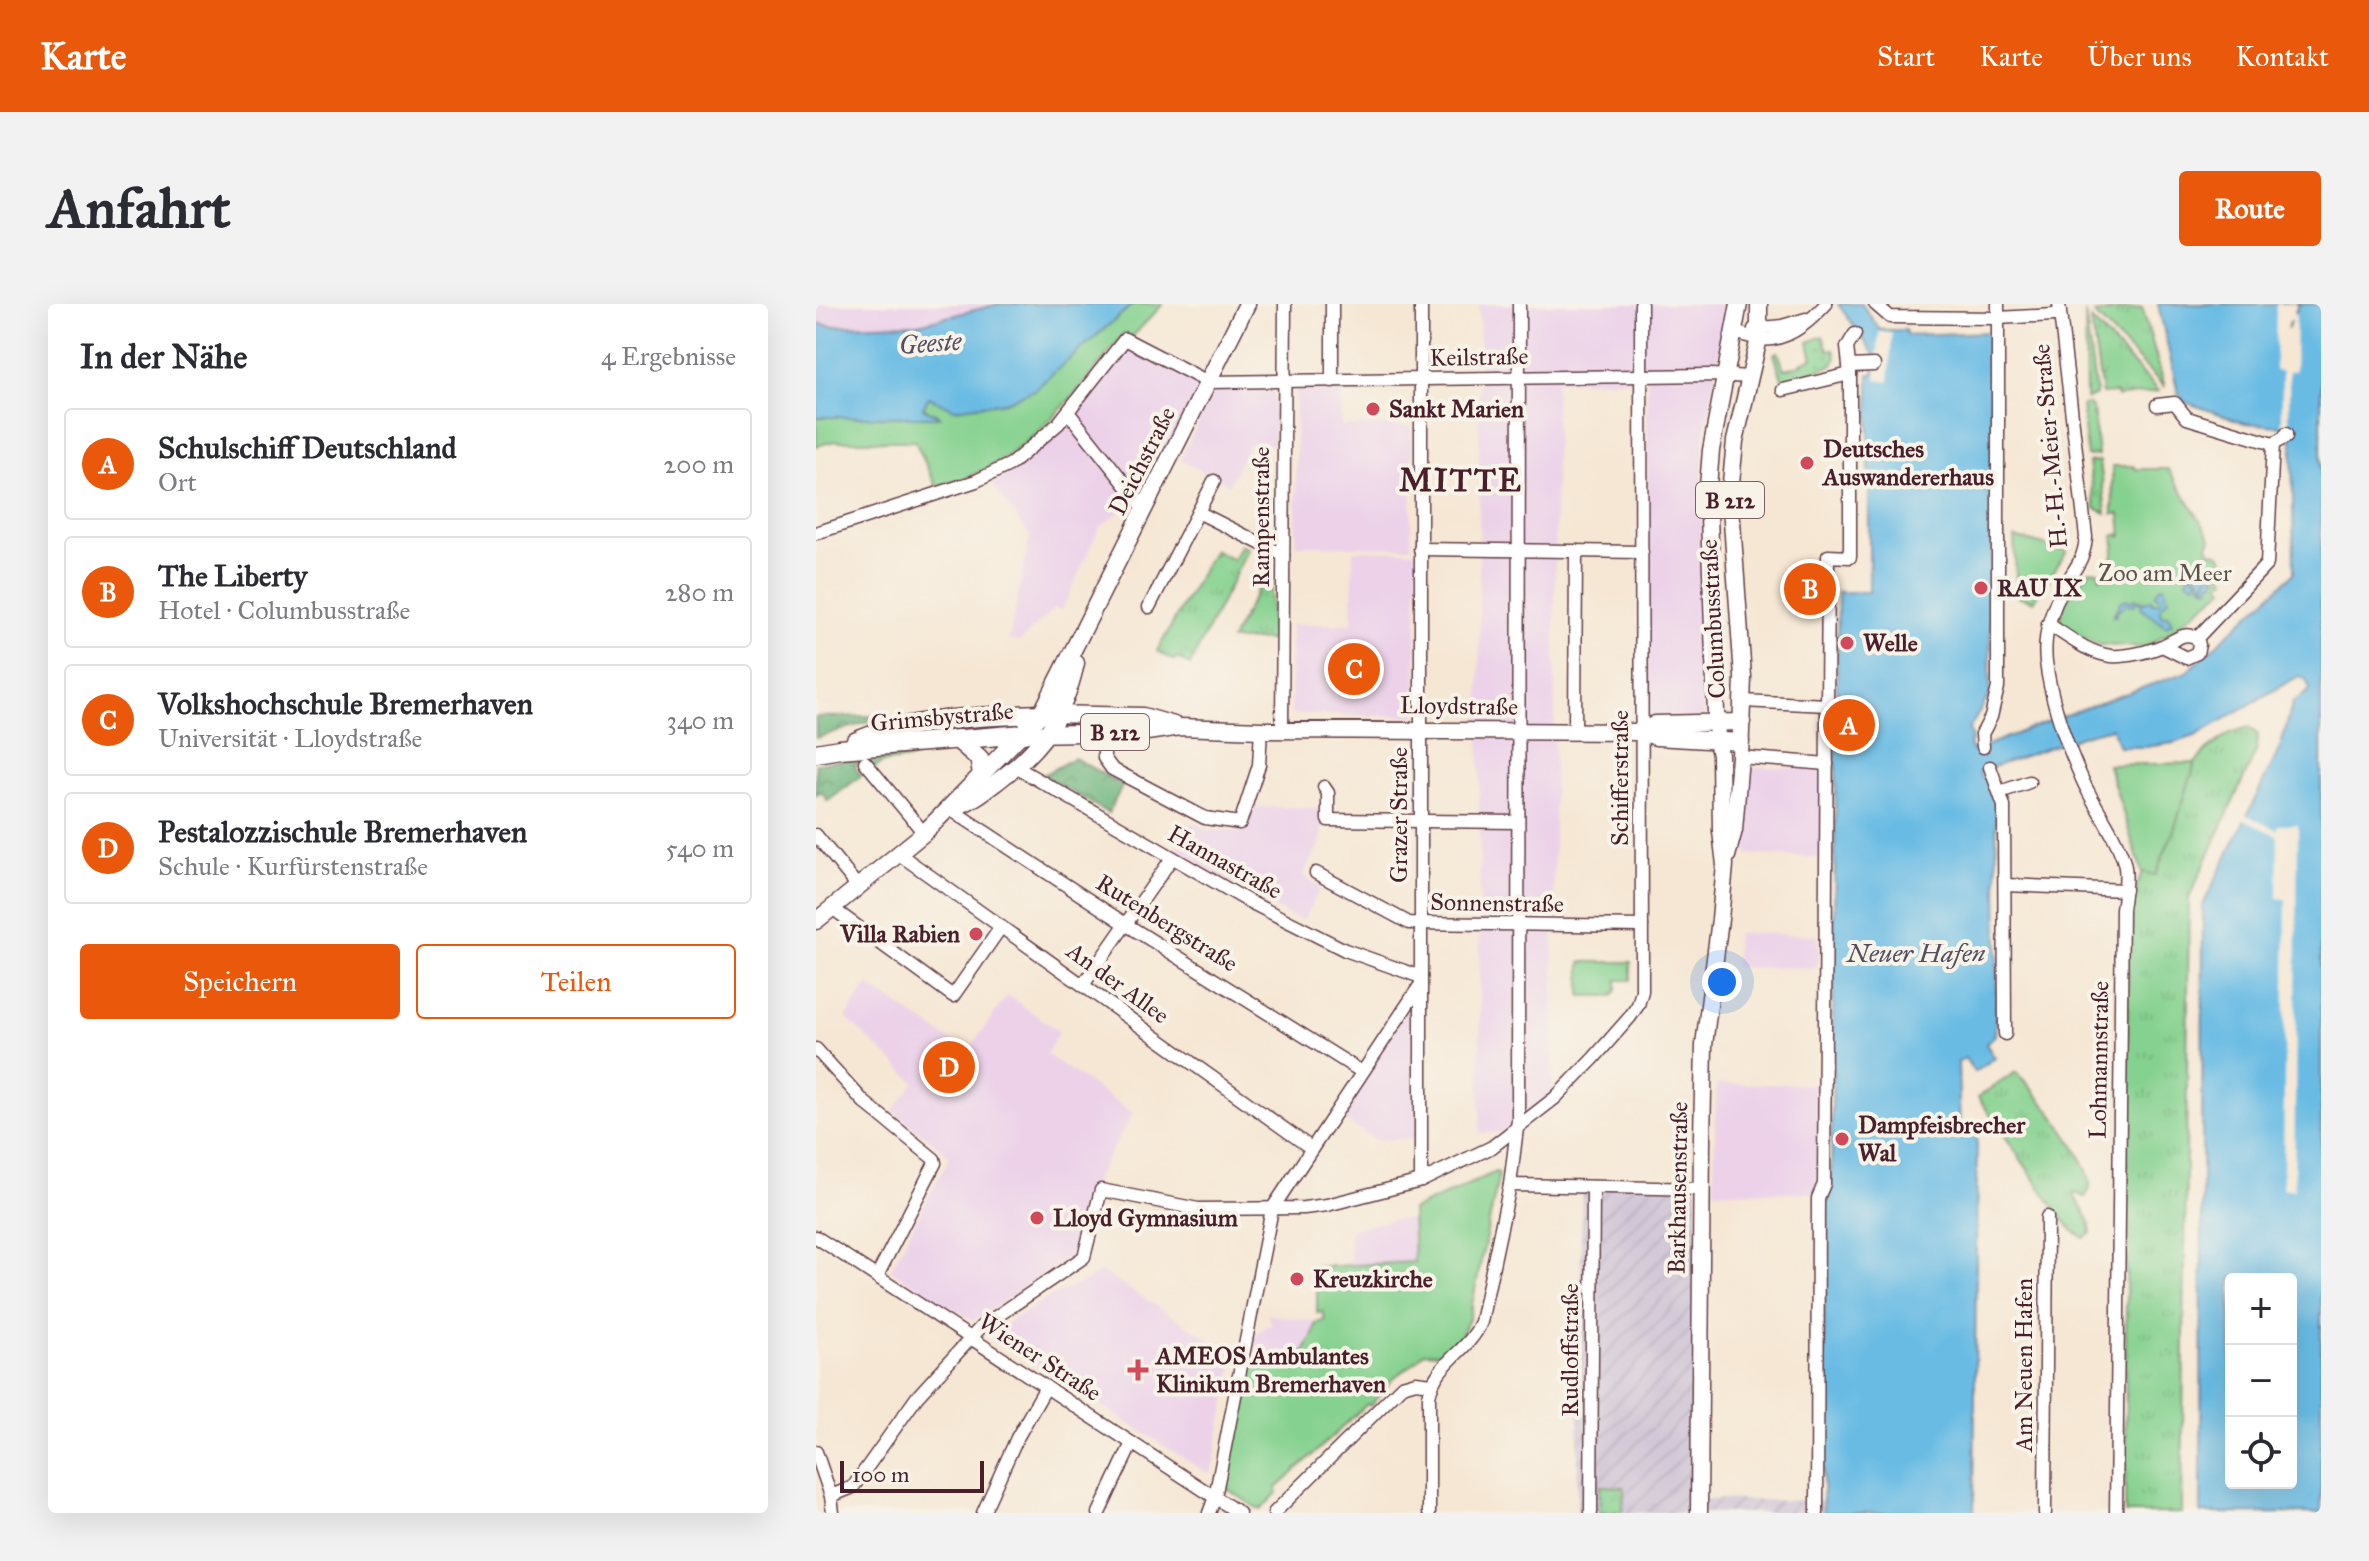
<!DOCTYPE html>
<html lang="de">
<meta charset="utf-8">
<style>
body{margin:0;font-family:"IM FELL Great Primer",serif;background:#f2f2f3;color:#2b2b33}
.controls{position:absolute;right:24px;bottom:24px;display:grid;overflow:hidden;border-radius:8px;box-shadow:0 8px 32px #0002}
.controls button{width:72px;height:72px;display:grid;place-items:center;padding:0;border:0;border-bottom:2px solid #e1e1e2;background:#fff;color:#2b2b33;font:40px sans-serif}
.scale{position:absolute;left:24px;bottom:20px;width:144px;box-sizing:border-box;padding-left:8px;border:4px solid #4a1f2b;border-top:0;font-size:22px;line-height:28px;white-space:nowrap;color:#4a1f2b;-webkit-text-stroke:6px #f7f3e8;paint-order:stroke}
.you{position:absolute;left:906px;top:678px;width:28px;height:28px;margin:-20px;border:6px solid #fff;border-radius:50%;background:#1a73e8;box-shadow:0 0 0 12px #1a73e833}
.badge{display:grid;place-items:center;width:52px;height:52px;border-radius:50%;background:#ea580c;color:#fff;font-size:26px;font-weight:700}
.pin{position:absolute;translate:-50% -50%;border:4px solid #fff;box-shadow:0 2px 8px #0006}
.list{margin:0;padding:0;list-style:none}
h2{display:flex;justify-content:space-between;align-items:center;height:104px;margin:0;padding:0 32px;font-size:34px}
h2 small{font-size:26px;font-weight:400;color:#7c7c81}
.list li{display:grid;grid-template-columns:52px 1fr auto;gap:24px;align-items:center;box-sizing:border-box;height:112px;margin:0 16px 16px;padding:0 16px;border:2px solid #e1e1e2;border-radius:8px}
.list b{display:block;font-size:30px;white-space:nowrap}
.list p{margin:0;font-size:26px;white-space:nowrap;color:#7c7c81}
.list em{font-size:26px;font-style:normal;color:#7c7c81}
.actions{display:flex;gap:16px;padding:24px 32px}
.actions a{flex:1;padding:18px 0;border:2px solid #ea580c;border-radius:8px;text-align:center;font-size:28px;color:#ea580c}
.actions .main{background:#ea580c;color:#fff}
.icon{flex:none;width:44px;height:44px;fill:none;stroke:currentColor;stroke-width:2;stroke-linecap:round;stroke-linejoin:round}
.map{position:relative;flex:none;width:1505px;height:1209px;overflow:hidden;border-radius:8px}
header{display:flex;align-items:center;gap:48px;box-sizing:border-box;height:112px;padding:0 40px;background:#ea580c;color:#fff}
header strong{font-size:38px}
nav{display:flex;gap:44px;margin-inline-start:auto;font-size:28px}
.intro{display:flex;align-items:center;justify-content:space-between;box-sizing:border-box;height:192px;padding:0 48px}
h1{margin:0;font-size:56px}
.button{padding:20px 36px;border-radius:8px;background:#ea580c;color:#fff;font-size:28px;font-weight:700}
main{display:flex;gap:48px;padding:0 48px}
aside{flex:1;background:#fff;border-radius:8px;box-shadow:0 8px 32px #0002}
.map>svg:first-child{display:block}
.built{fill:#ecd1e9}
.industrial{fill:url(#industrial-furrows)}
.grass{fill:url(#grass-tufts);stroke:#68785d;stroke-width:2}
.forest{fill:url(#forest-crowns);stroke:#5b6952;stroke-width:2}
.park{fill:#85d18f;stroke:#68785d;stroke-width:2}
.garden{fill:url(#garden-dots);stroke:#68785d;stroke-width:2}
.water{fill:#69bbe4;stroke:#5a6d88;stroke-width:2;fill-rule:evenodd}
.pier{fill:#f6e7d4}
.lines{fill:none;stroke-linecap:round;stroke-linejoin:round}
.ferry{stroke:#534e62;stroke-width:2;stroke-dasharray:10 8;stroke-linecap:butt}
.minor-casing{stroke:#643d44;stroke-width:15}
.major-casing{stroke:#643d44;stroke-width:19}
.highway-casing{stroke:#643d44;stroke-width:21}
.minor{stroke:#fff;stroke-width:12}
.major{stroke:#fff;stroke-width:16}
.highway{stroke:#fff;stroke-width:18}
.poi-dot{fill:#d1495b;stroke:#f7f3e8;stroke-width:3}
.labels{text-anchor:middle;dominant-baseline:central;stroke-width:8;stroke-linejoin:round;paint-order:stroke}
.shield{fill:#f7f3e8;stroke:#7e5f64;stroke-width:2}
.shield-label{font-size:22px;font-weight:bold;fill:#4a1f2b}
.street-label{font-size:24px;fill:#4a1f2b;stroke:#f7f3e8}
.poi-label{font-size:24px;font-weight:bold;fill:#4a1f2b;stroke:#f7f3e8;text-anchor:start}
.park-label{font-size:24px;fill:#5c5449;stroke:#f7f3e8}
.water-label{font-size:26px;font-style:italic;fill:#534e62;stroke:#f7f3e8}
.district-label{font-size:32px;font-weight:bold;letter-spacing:2px;fill:#4a1f2b;stroke:#f7f3e8}
</style>
<header>
<strong>Karte</strong>
<nav><a>Start</a><a>Karte</a><a>Über uns</a><a>Kontakt</a></nav>
</header>
<div class="intro"><h1>Anfahrt</h1><a class="button">Route</a></div>
<main>
<aside>
<h2>In der Nähe<small>4 Ergebnisse</small></h2>
<ul class="list">
<li><span class="badge">A</span><div><b>Schulschiff Deutschland</b><p>Ort</p></div><em>200 m</em></li>
<li><span class="badge">B</span><div><b>The Liberty</b><p>Hotel · Columbusstraße</p></div><em>280 m</em></li>
<li><span class="badge">C</span><div><b>Volkshochschule Bremerhaven</b><p>Universität · Lloydstraße</p></div><em>340 m</em></li>
<li><span class="badge">D</span><div><b>Pestalozzischule Bremerhaven</b><p>Schule · Kurfürstenstraße</p></div><em>540 m</em></li>
</ul>
<div class="actions"><a class="main">Speichern</a><a>Teilen</a></div>
</aside>
<div class="map">
<svg width="1505" height="1209" viewBox="0 0 1505 1209">
<defs>
<pattern id="industrial-furrows" width="10" height="10" patternUnits="userSpaceOnUse" patternTransform="scale(2)"><rect width="10" height="10" fill="#cbbfd4"/><path d="M-1 1l2-2M0 10L10 0M9 11l2-2" fill="none" stroke="#b0a4b6"/></pattern>
<pattern id="grass-tufts" width="24" height="20" patternUnits="userSpaceOnUse" patternTransform="scale(2)"><rect width="24" height="20" fill="#85d18f"/><path d="M3 7l-1-3M5 7V3M7 7l1-3M15 17l-1-3M17 17v-4M19 17l1-3" fill="none" stroke="#74b37c"/></pattern>
<pattern id="forest-crowns" width="20" height="18" patternUnits="userSpaceOnUse" patternTransform="scale(2)"><rect width="20" height="18" fill="#6cb37a"/><path d="M2 6a3 3 0 1 1 6 0M12 15a3 3 0 1 1 6 0" fill="none" stroke="#5b9164"/></pattern>
<pattern id="garden-dots" width="8" height="8" patternUnits="userSpaceOnUse" patternTransform="scale(2)"><rect width="8" height="8" fill="#85d18f"/><path d="M2 2h.1M6 6h.1" fill="none" stroke="#74b37c" stroke-width="1.8" stroke-linecap="round"/></pattern>
</defs>
<rect width="100%" height="100%" fill="#f7f3e8"/>
<filter id="ink" filterUnits="userSpaceOnUse"><feTurbulence type="fractalNoise" baseFrequency=".0125" numOctaves="2"/><feDisplacementMap in="SourceGraphic" scale="16" xChannelSelector="R" yChannelSelector="G"/><feConvolveMatrix kernelMatrix="1 2 1 2 8 2 1 2 1" color-interpolation-filters="sRGB"/></filter>
<filter id="wash" filterUnits="userSpaceOnUse"><feTurbulence type="fractalNoise" baseFrequency=".006" numOctaves="4" result="noise"/><feDisplacementMap in="SourceGraphic" scale="32" xChannelSelector="R" yChannelSelector="G"/><feGaussianBlur stdDeviation="1.8" result="paint"/><feColorMatrix in="noise" values="0 0 0 0 0 0 0 0 0 0 0 0 0 0 0 0 0 1.4 0 .05"/><feComposite in="paint" operator="in"/></filter>
<g filter="url(#wash)">
<rect width="100%" height="100%" fill="#f6e7d4"/>
<!-- built -->
<g class="built">
<path d="M0,0h183l-81,20 -87,2 -15,-3z"/>
<path d="M663,0h248l-24,142 -2,170 4,128 -57,-2 -1,-362 -91,1 -3,714 -46,37 -27,1z"/>
<path d="M316,33l74,38 -63,130 -14,-1 -30,24 -37,82 -8,-2 -35,34 -10,-2 21,-104 -38,-52 20,-13 47,-41z"/>
<path d="M399,85l59,1v55l-25,-2 -20,41 -49,-24z"/>
<path d="M480,85h45v37h71l-1,121 -115,-2z"/>
<path d="M537,246l64,1 -1,165 -125,-2v-90h61z"/>
<path d="M934,463l75,1 -3,90 -75,-4z"/>
<path d="M437,503l69,1 -1,33 -18,34 18,12 -18,34 -26,-12 -102,-58 16,-29 19,9h38z"/>
<path d="M921,629l82,2 -2,33 -82,-1z"/>
<path d="M52,681l100,67 39,-57 52,36 -13,23 87,59 -38,67 -19,73 -102,68 -84,-51 60,-114 -57,-45 22,-29 -69,-64z"/>
<path d="M603,688l-2,146 -41,2 -39,-24z"/>
<path d="M900,780h102l-2,109 -102,-2z"/>
<path d="M595,915l3,43 -64,3v-36l45,-9z"/>
<path d="M284,967l135,84 -23,116 -5,2 -206,-131 -2,-14 52,-32 39,-17z"/>
<path d="M451,1010l50,8 -4,13 -14,27 -10,-5 -8,6 -10,1 -9,-3 -7,-8 -2,-11 4,-9 8,-6 7,-2z"/>
</g>
<!-- industrial -->
<path class="industrial" d="M766,880l115,3 -4,312 130,2v12h-246z"/>
<!-- grass -->
<g class="grass">
<path d="M1326,3l23,80 -71,-73z"/>
<path d="M1269,9l11,82 -10,4z"/>
<path d="M1275,16l68,71 -42,6 -1,-4 -14,1z"/>
<path d="M1266,101h7l4,4 5,46 -11,1z"/>
<path d="M1284,157l6,52 -11,-5 -6,-46z"/>
<path d="M425,241l7,4 -58,116 -13,-7 -4,2 -16,-9 57,-101 19,10z"/>
<path d="M455,260v76h-40z"/>
<path d="M1433,423l9,8 -1,14 -68,149 -7,615h-57l3,-590 4,-23 10,-28 13,2 19,-44 21,-67 13,-14 22,-16z"/>
<path d="M1200,768c20,19 74,86 74,113 0,5 -2,8 -5,12l-10,-4 -2,1 16,26 2,13 -7,5 -12,-8 -12,-14 -82,-119z"/>
<path d="M784,1182l24,1 -1,24 -23,2z"/>
</g>
<!-- forest -->
<g class="forest">
<path d="M65,412l1,2 -66,20v-21z"/>
<path d="M101,451l-4,3 -31,5 -7,5 -10,-7 -10,3 1,5 6,6 -34,26 -7,-10 -5,4v-31l38,-6z"/>
<path d="M258,454l49,27 -15,28 -65,-38z"/>
</g>
<!-- park -->
<g class="park">
<path d="M317,0h30l-31,33 -8,-4c-42,54 -91,119 -158,145 -10,4 -21,6 -30,8l-21,-45h-80l-19,5v-29h123l-16,-9 6,-12 105,-6z"/>
<path d="M1296,162h22l1,3h33l43,69 -3,7 2,6 10,3 7,11 -7,4 6,10 -6,4 4,6 -47,38 -32,20 -45,-2 -23,-10 -17,-14 5,-20 25,-31 8,1 2,7 5,-2 5,-12 6,2 1,-5 -5,-2 3,-16 -2,-7 7,-2v3l2,-1 -2,-22h-7z"/>
<path d="M1198,233l53,14 -33,50 -17,-5z"/>
<path d="M1379,459l-21,67 -19,45 -13,-3 -34,-107z"/>
<path d="M765,658h50v18h-14v10l-4,6h-32z"/>
<path d="M680,868l3,2 -30,145 -8,17 -22,17 -15,-1c-8,13 -24,18 -34,30 -6,8 -12,16 -20,24l-3,-2 -91,85 2,3 -18,18 -34,-22 26,-130c15,4 23,9 37,-2l10,6 14,-27 3,-12 9,-3 -2,-8 -6,1v-46l97,-5 -2,-52z"/>
</g>
<!-- garden -->
<path class="garden" d="M1007,32l5,14 6,-1 2,9 -3,7 -50,17 -9,-28 4,-2 6,17 17,-4v-2l12,-5 -5,-16z"/>
<!-- water -->
<g class="water">
<path d="M183,0h134l-99,86 -29,12 -51,7 -25,-12 -6,11 18,9h-125v-94l15,3 87,-2z"/>
<path d="M1022,0h24l18,26h25l2,5 86,-3 -3,362 -21,35 3,9 -3,7 3,6 85,-33 130,-46 107,-99 -2,-146 -47,-4 -60,-21 -7,-10 -20,-88h163v1209h-120l2,-608 77,-157 13,-46 16,-11 1,-3 -5,-10 -6,-2 -104,60 -21,7 -28,4h-27l-7,-19 -25,6 -108,38 2,5 9,4 6,24 2,149 -3,81 -9,9 9,14 -21,14 -9,-14 -7,4 2,73 17,-2 -3,380h-151l2,-321 6,-1 7,-599h31v-218h5v-20zM1415,975h60v204h-60z"/>
<path d="M1390,261l9,3 4,6 -1,3 -6,-2 4,3 -1,4h-4l-2,6 -4,-1 4,-13 -6,12 -2,-2v-4l-5,-7 -3,-1v3l5,5 -2,4 -9,-4 5,-12z"/>
<path d="M1345,282h4v6l4,7 -8,7 -1,6 3,4 5,-1 4,8 -6,3 -25,-18 1,-4 -5,-3 -4,5 -7,-2 -9,8 -1,4h-3l7,-14 6,-3 6,3 3,-4 10,5 1,-2 5,-1 1,3 8,-1 1,-5 -5,-2v-3z"/>
</g>
<!-- pier -->
<g class="pier">
<path d="M1460,0h20l-1,67h-6v63l-1,-4h-6v-59l-7,-1z"/>
<path d="M1063,28l13,1 -3,48 -13,-1z"/>
<path d="M1429,510l32,16 1,-5h20l-4,364h-11l3,-290 -9,-1 1,-62 -36,-17z"/>
</g>
<g class="lines">
<!-- ferry -->
<path class="ferry" d="M1471,25l12,-25"/>
</g>
</g>
<g filter="url(#ink)">
<g class="lines">
<defs>
<g id="minor">
<path d="M1059,0l15,13 108,1 56,-3"/>
<path d="M1243,0l27,233c-2,24 -11,30 -22,50 -13,23 -21,49 -18,75 5,40 20,81 36,117 11,26 38,61 43,88 2,13 -1,28 -3,42l-6,604"/>
<path d="M938,25l28,-3 24,-7"/>
<path d="M918,28c11,3 26,9 38,7 22,-3 40,-20 54,-35"/>
<path d="M1033,62l25,-1"/>
<path d="M516,77v-77"/>
<path d="M967,86l67,-16"/>
<path d="M1341,101l18,-2 12,15 86,26 13,-7v-3"/>
<path d="M252,108l77,97"/>
<path d="M382,208l85,43"/>
<path d="M0,229l160,-52 35,-17 47,-40 67,-85 83,43 503,-7 40,2"/>
<path d="M604,245l222,3"/>
<path d="M333,303l65,-126"/>
<path d="M1232,320c19,12 40,29 63,32 15,1 37,-4 51,-10 12,-4 21,-16 35,-8l2,7 -2,8 -11,5 -24,-12"/>
<path d="M1381,334l70,-74 6,-120"/>
<path d="M926,397l85,4"/>
<path d="M466,426l3,-426"/>
<path d="M288,428v26l8,11 93,49 35,5 19,-58 2,-35"/>
<path d="M759,428l1,-181"/>
<path d="M1167,443l-1,-13 9,-17 7,-30v-383"/>
<path d="M924,453l87,7"/>
<path d="M49,458l59,71"/>
<path d="M200,463l232,134 97,49 76,27"/>
<path d="M1174,463l14,39 1,228"/>
<path d="M508,483l4,6v27l190,2"/>
<path d="M1184,488l29,-10"/>
<path d="M134,505l177,116 235,147"/>
<path d="M0,531l43,53"/>
<path d="M83,550l412,294"/>
<path d="M500,569l93,50 233,3"/>
<path d="M1189,581l120,5"/>
<path d="M16,604l121,88 48,-69"/>
<path d="M267,681l89,-127"/>
<path d="M0,745l48,53 70,57 1,4 -58,113"/>
<path d="M605,877v-877"/>
<path d="M694,881l192,4"/>
<path d="M0,933l423,276"/>
<path d="M0,1148l15,44 2,17"/>
<path d="M15,1192l22,-9 64,-90 64,-70 103,-70 17,-67 97,19 106,-1 23,-3 94,-24 71,-34 63,-49 38,-39 37,-42 8,-12 4,-14 -1,-687"/>
<path d="M167,1209l34,-75 29,-51"/>
<path d="M283,1209l33,-70"/>
<path d="M393,1209l6,-16 57,-288 149,-225"/>
<path d="M458,1209l128,-127 14,-4 16,2"/>
<path d="M613,1209v-117c7,-35 40,-44 52,-74l29,-137 8,-65 1,-816"/>
<path d="M775,1209l2,-326"/>
<path d="M1001,1209l1,-315 6,-14 4,-628 22,1v-183l-3,-27 8,-13"/>
<path d="M1229,1209l2,-296"/>
</g>
<g id="major">
<path d="M234,410l93,2 31,9"/>
<path d="M826,428l13,-8 87,-2"/>
<path d="M208,430l123,-2 33,-5 81,3 381,2 14,5 85,5"/>
<path d="M134,505c19,-6 32,-16 48,-28 44,-33 66,-64 78,-118"/>
<path d="M911,552l7,-26 6,-73 3,-80 -13,-184 5,-52 24,-103v-34"/>
<path d="M0,617l108,-88 117,-119 206,-410"/>
<path d="M883,1209l3,-375 2,-93 16,-126 5,-54 -4,-34 -1,-76 -3,-14 -9,-254 3,-37 28,-146"/>
</g>
<g id="highway">
<path d="M141,435l22,19 3,15"/>
<path d="M39,438c50,-24 130,-26 186,-28"/>
<path d="M0,449l24,-4 184,-15"/>
</g>
</defs>
<!-- minor casing -->
<use href="#minor" class="minor-casing"/>
<!-- major casing -->
<use href="#major" class="major-casing"/>
<!-- highway casing -->
<use href="#highway" class="highway-casing"/>
<!-- minor -->
<use href="#minor" class="minor"/>
<!-- major -->
<use href="#major" class="major"/>
<!-- highway -->
<use href="#highway" class="highway"/>
</g>
</g>
<!-- markers -->
<g class="poi-dot">
<circle cx="557" cy="105" r="8"/>
<circle cx="991" cy="159" r="8"/>
<circle cx="1165" cy="284" r="8"/>
<circle cx="1031" cy="339" r="8"/>
<circle cx="160" cy="630" r="8"/>
<circle cx="1026" cy="835" r="8"/>
<circle cx="221" cy="914" r="8"/>
<circle cx="481" cy="975" r="8"/>
<path d="M318 1054h8v8h8v8h-8v8h-8v-8h-8v-8h8z"/>
</g>
<g class="labels">
<!-- shield labels -->
<g class="shield">
<rect x="880" y="178" width="68" height="36" rx="6"/>
<rect x="265" y="410" width="68" height="36" rx="6"/>
</g>
<g class="shield-label">
<text x="914" y="196">B 212</text>
<text x="299" y="428">B 212</text>
</g>
<!-- street labels -->
<g class="street-label">
<text transform="translate(663 53) rotate(-1)">Keilstraße</text>
<text transform="translate(1234 142) rotate(-95)">H.-H.-Meier-Straße</text>
<text transform="translate(326 157) rotate(-63)">Deichstraße</text>
<text transform="translate(445 213) rotate(-90)">Rampenstraße</text>
<text transform="translate(897 315) rotate(-93)">Columbusstraße</text>
<text transform="translate(643 402) rotate(1)">Lloydstraße</text>
<text transform="translate(126 413) rotate(-5)">Grimsbystraße</text>
<text transform="translate(804 474) rotate(-90)">Schifferstraße</text>
<text transform="translate(583 511) rotate(-90)">Grazer Straße</text>
<text transform="translate(409 558) rotate(29)">Hannastraße</text>
<text transform="translate(681 599) rotate(1)">Sonnenstraße</text>
<text transform="translate(351 619) rotate(32)">Rutenbergstraße</text>
<text transform="translate(302 679) rotate(36)">An der Allee</text>
<text transform="translate(1283 756) rotate(-89)">Lohmannstraße</text>
<text transform="translate(862 884) rotate(-89)">Barkhausenstraße</text>
<text transform="translate(754 1046) rotate(-90)">Rudloffstraße</text>
<text transform="translate(224 1053) rotate(33)">Wiener Straße</text>
<text transform="translate(1208 1061) rotate(-90)">Am Neuen Hafen</text>
</g>
<!-- poi labels -->
<g class="poi-label">
<text x="573" y="105">Sankt Marien</text>
<text x="1007" y="145">Deutsches<tspan x="1007" dy="28">Auswandererhaus</tspan></text>
<text x="1181" y="284">RAU IX</text>
<text x="1047" y="339">Welle</text>
<text x="144" y="630" text-anchor="end">Villa Rabien</text>
<text x="1042" y="821">Dampfeisbrecher<tspan x="1042" dy="28">Wal</tspan></text>
<text x="237" y="914">Lloyd Gymnasium</text>
<text x="497" y="975">Kreuzkirche</text>
<text x="340" y="1052">AMEOS Ambulantes<tspan x="340" dy="28">Klinikum Bremerhaven</tspan></text>
</g>
<!-- park labels -->
<g class="park-label">
<text x="1349" y="269">Zoo am Meer</text>
</g>
<!-- water labels -->
<g class="water-label">
<text transform="translate(114 39) rotate(-4)">Geeste</text>
<text x="1100" y="649">Neuer Hafen</text>
</g>
<!-- district labels -->
<g class="district-label">
<text x="645" y="176">MITTE</text>
</g>
</g>
</svg>
<div class="controls">
<button>+</button>
<button>−</button>
<button><svg class="icon" aria-label="locate" viewBox="0 0 24 24"><circle cx="12" cy="12" r="6"/><path d="M12 2v4M12 18v4M2 12h4M18 12h4"/></svg></button>
</div>
<div class="scale">100 m</div>
<div class="you"></div>
<div class="pin badge" style="left:1033px;top:421px">A</div>
<div class="pin badge" style="left:994px;top:285px">B</div>
<div class="pin badge" style="left:538px;top:365px">C</div>
<div class="pin badge" style="left:133px;top:763px">D</div>
</div>
</main>
